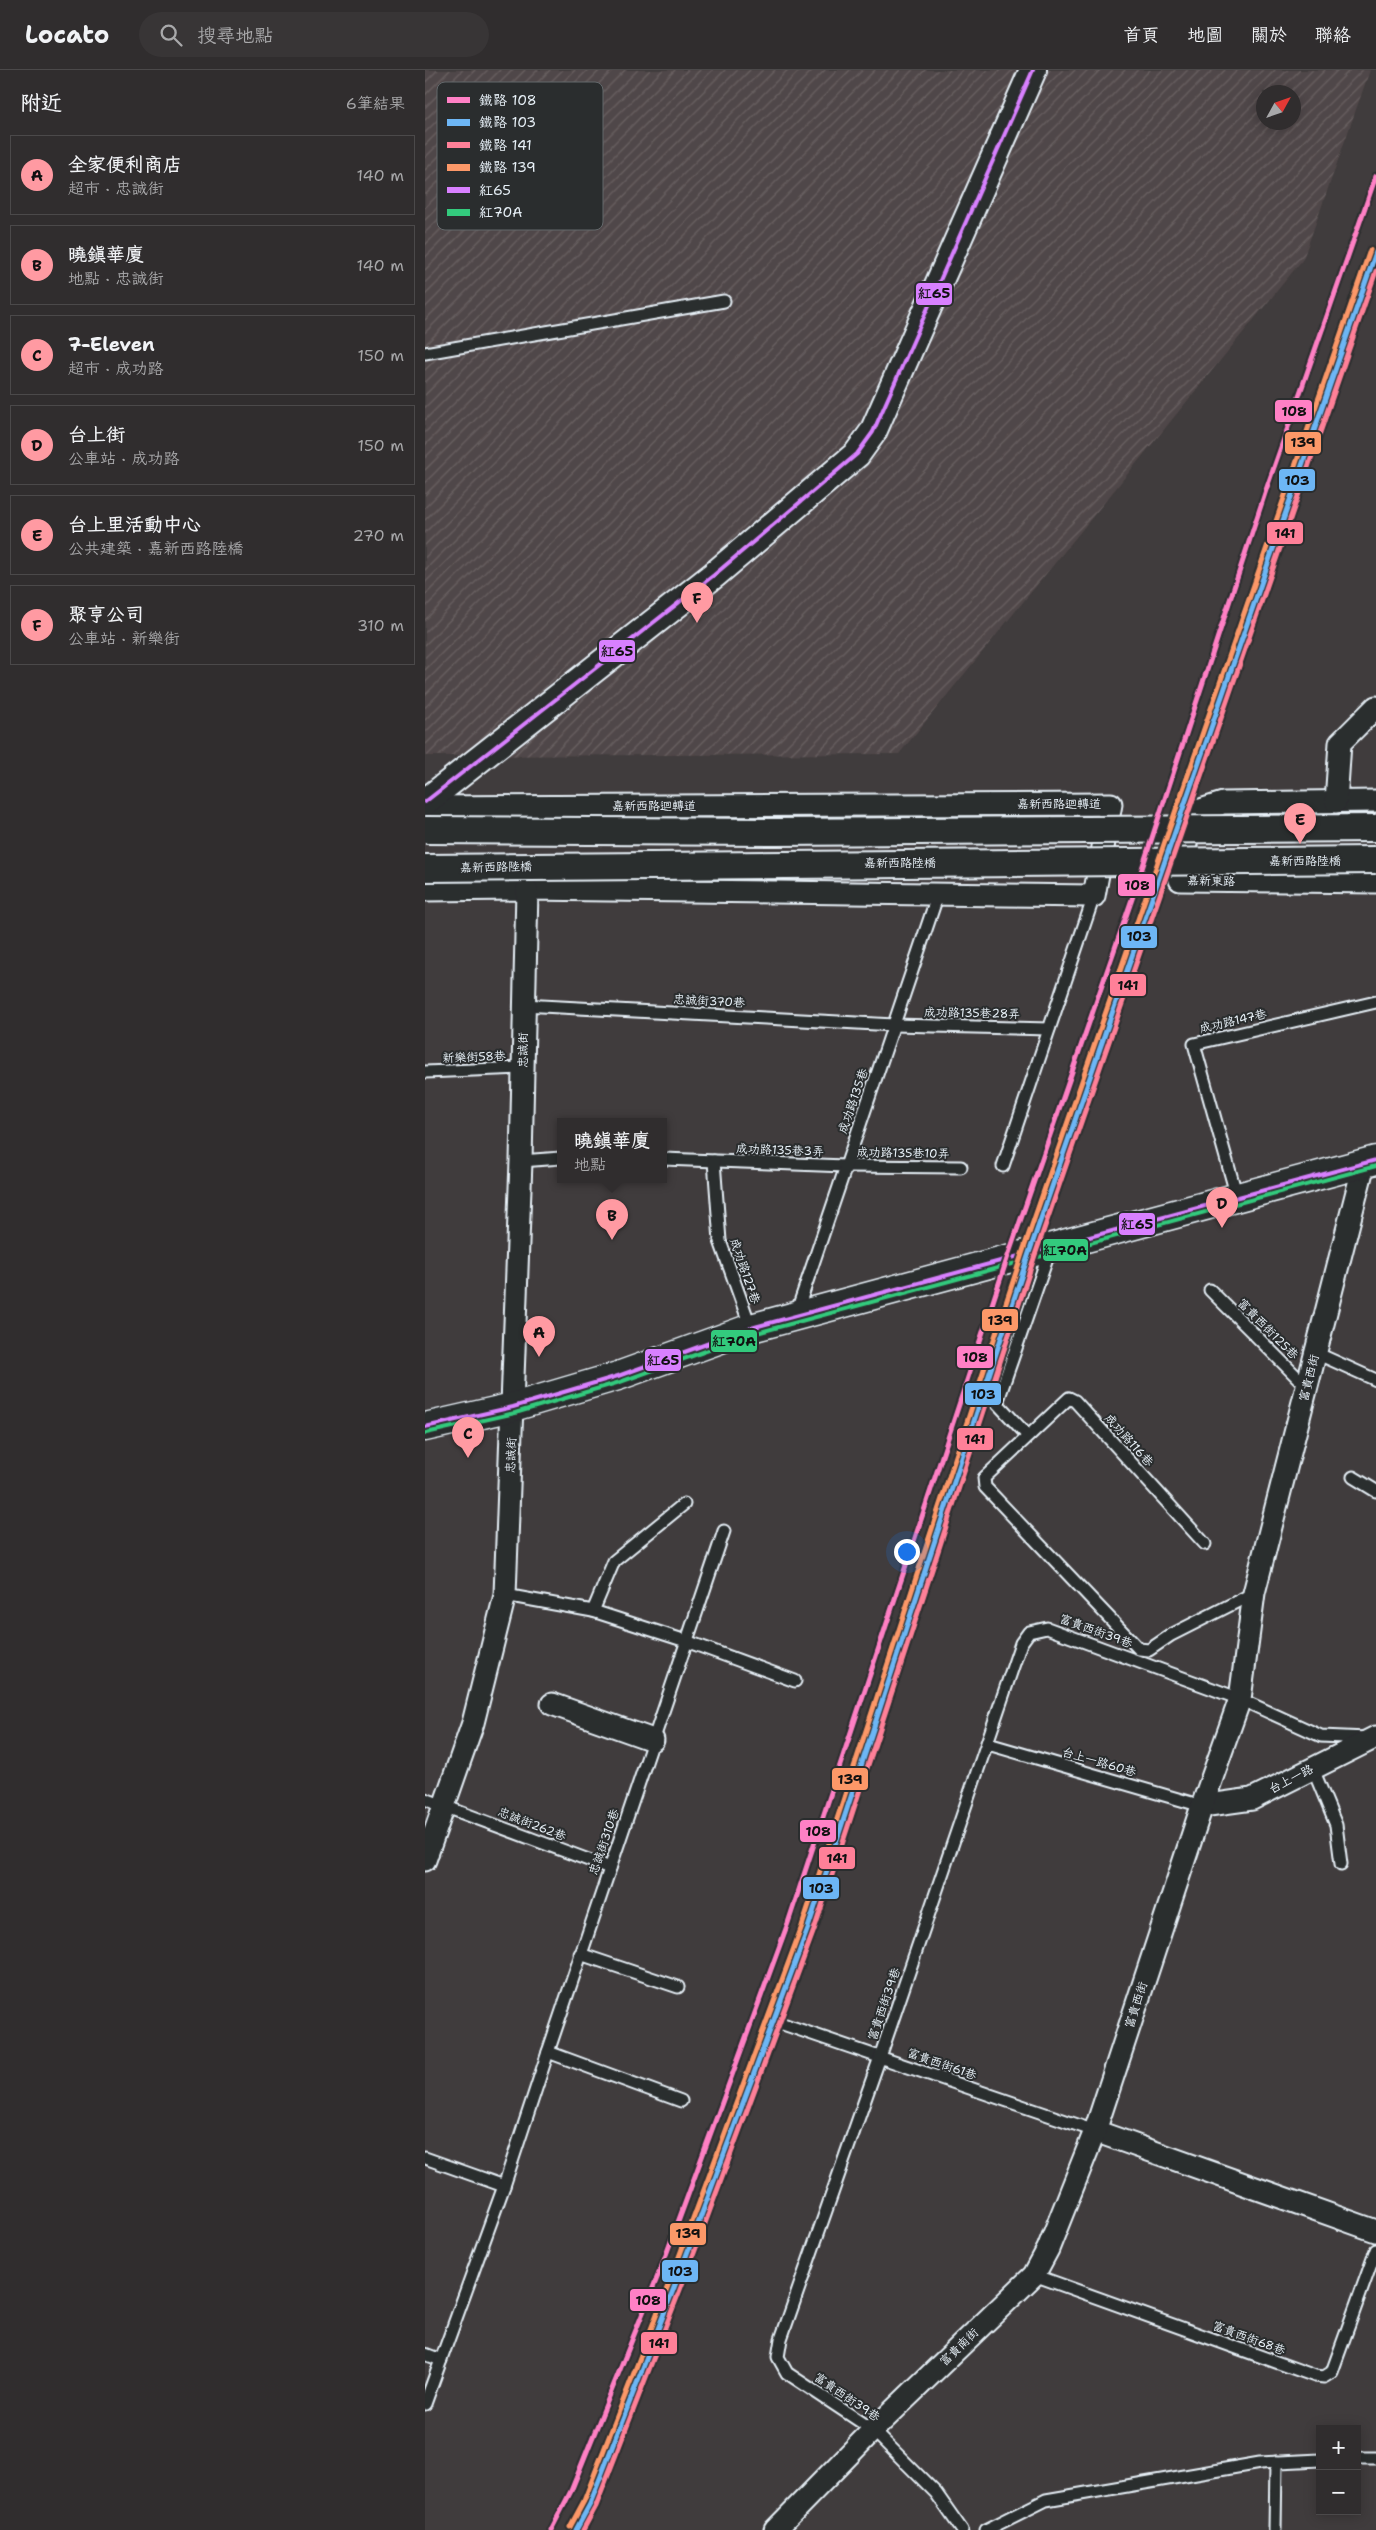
<!DOCTYPE html>
<html lang="zh-TW">
<meta charset="utf-8">
<style>
body{margin:0;font-family:"Shantell Sans","LXGW WenKai TC",sans-serif;background:#383536;color:#f1f3f6}
.controls{position:absolute;right:15px;bottom:15px;display:grid;overflow:hidden;border-radius:0px;box-shadow:0 2px 12px #0003}
.controls button{width:45px;height:45px;display:grid;place-items:center;padding:0;border:0;border-bottom:1px solid #4b494a;background:#302d2e;color:#f1f3f6;font:25px sans-serif}
.compass{position:absolute;left:831px;top:15px;width:45px;height:45px;border-radius:50%;background:#302d2e;box-shadow:0 2px 12px #0003;rotate:50deg}
.you{position:absolute;left:481px;top:1481px;width:18px;height:18px;margin:-12px;border:4px solid #fff;border-radius:50%;background:#1a73e8;box-shadow:0 0 0 8px #1a73e833}
.badge{display:grid;place-items:center;width:32px;height:32px;border-radius:50%;background:#ff9aa2;color:#111;font-size:16px;font-weight:700}
.pin{position:absolute;translate:-50% -41px;filter:drop-shadow(0 1px 2px #0008)}
.pin::after{content:'';position:absolute;top:26px;width:18px;height:15px;background:inherit;clip-path:polygon(0 0,100% 0,50% 100%)}
.popup{position:absolute;left:132px;top:1048px;width:110px;height:65px;box-sizing:border-box;display:grid;place-content:center;border-radius:0px;background:#302d2e;filter:drop-shadow(0 1px 4px #0005);font-size:16px;white-space:nowrap;color:#a8a8aa}
.popup b{font-size:19px;color:#f1f3f6}
.popup::after{content:'';position:absolute;left:50%;top:100%;margin-left:-10px;border:10px solid transparent;border-top-color:#302d2e}
.list{margin:0;padding:0;list-style:none}
h2{display:flex;justify-content:space-between;align-items:center;height:65px;margin:0;padding:0 20px;font-size:21px}
h2 small{font-size:16px;font-weight:400;color:#a8a8aa}
.list li{display:grid;grid-template-columns:32px 1fr auto;gap:15px;align-items:center;box-sizing:border-box;height:80px;margin:0 10px 10px;padding:0 10px;border:1px solid #4b494a;border-radius:0px}
.list b{display:block;font-size:19px;white-space:nowrap}
.list p{margin:0;font-size:16px;white-space:nowrap;color:#a8a8aa}
.list em{font-size:16px;font-style:normal;color:#a8a8aa}
.icon{flex:none;width:28px;height:28px;fill:none;stroke:currentColor;stroke-width:2;stroke-linecap:round;stroke-linejoin:round}
.map{position:relative;flex:none;width:951px;height:2460px;overflow:hidden}
header{display:flex;align-items:center;gap:30px;box-sizing:border-box;height:70px;padding:0 25px;background:#302d2e;border-bottom:1px solid #4b494a}
header strong{font-size:24px}
nav{display:flex;gap:28px;margin-inline-start:auto;font-size:18px}
.search{width:350px;height:45px;background:#383536;display:flex;align-items:center;gap:12px;box-sizing:border-box;padding:0 18px;border-radius:28px;color:#a8a8aa;font-size:19px}
main{display:flex}
aside{flex:1;background:#302d2e}
.map>svg:first-child{display:block}
.industrial{fill:url(#industrial-furrows);fill-rule:evenodd}
.lines{fill:none;stroke-linecap:round;stroke-linejoin:round}
.service-casing{stroke:#e8f1f8;stroke-width:15}
.minor-casing{stroke:#e8f1f8;stroke-width:25}
.tertiary-casing{stroke:#e8f1f8;stroke-width:30}
.primary-casing{stroke:#e8f1f8;stroke-width:31}
.service{stroke:#2a2d2e;stroke-width:11}
.minor{stroke:#2a2d2e;stroke-width:21}
.tertiary{stroke:#2a2d2e;stroke-width:26}
.primary{stroke:#2a2d2e;stroke-width:28}
.tertiary-bridge-casing{stroke:#e8f1f8;stroke-width:30;stroke-linecap:butt}
.tertiary-bridge{stroke:#2a2d2e;stroke-width:26}
.bus-1-casing{stroke:#2a2d2e;stroke-width:8}
.bus-2-casing{stroke:#2a2d2e;stroke-width:8}
.bus-1{stroke:#d880ff;stroke-width:4}
.bus-2{stroke:#33ca7d;stroke-width:4}
.rail-1-casing{stroke:#2a2d2e;stroke-width:9}
.rail-2-casing{stroke:#2a2d2e;stroke-width:9}
.rail-3-casing{stroke:#2a2d2e;stroke-width:9}
.rail-4-casing{stroke:#2a2d2e;stroke-width:9}
.rail-1{stroke:#ff80c5;stroke-width:5}
.rail-2{stroke:#6db6f5;stroke-width:5}
.rail-3{stroke:#ff8098;stroke-width:5}
.rail-4{stroke:#fc9868;stroke-width:5}
.labels{text-anchor:middle;dominant-baseline:central;stroke-width:4;stroke-linejoin:round;paint-order:stroke}
.street-label{font-size:12px;fill:#e8f1f8;stroke:#2a2d2e}
.key{fill:#2a2d2e;stroke:#63686b;stroke-width:1}
.key-label{font-size:14px;fill:#e8f1f8}
.line-badge{stroke:#2a2d2e;stroke-width:2}
.pale-badge-label{font-size:14px;text-anchor:middle;font-weight:bold;fill:#111}
</style>
<header>
<strong>Locato</strong>
<div class="search"><svg class="icon" aria-label="search" viewBox="0 0 24 24"><circle cx="10" cy="10" r="6"/><path d="M15 15l6 6"/></svg>搜尋地點</div>
<nav><a>首頁</a><a>地圖</a><a>關於</a><a>聯絡</a></nav>
</header>
<main>
<aside>
<h2>附近<small>6筆結果</small></h2>
<ul class="list">
<li><span class="badge">A</span><div><b>全家便利商店</b><p>超市 · 忠誠街</p></div><em>140 m</em></li>
<li><span class="badge">B</span><div><b>曉鎮華廈</b><p>地點 · 忠誠街</p></div><em>140 m</em></li>
<li><span class="badge">C</span><div><b>7-Eleven</b><p>超市 · 成功路</p></div><em>150 m</em></li>
<li><span class="badge">D</span><div><b>台上街</b><p>公車站 · 成功路</p></div><em>150 m</em></li>
<li><span class="badge">E</span><div><b>台上里活動中心</b><p>公共建築 · 嘉新西路陸橋</p></div><em>270 m</em></li>
<li><span class="badge">F</span><div><b>聚亨公司</b><p>公車站 · 新樂街</p></div><em>310 m</em></li>
</ul>
</aside>
<div class="map">
<svg width="951" height="2460" viewBox="0 0 951 2460">
<defs>
<pattern id="industrial-furrows" width="10" height="10" patternUnits="userSpaceOnUse" patternTransform="scale(1.25)"><rect width="10" height="10" fill="#504748"/><path d="M-1 1l2-2M0 10L10 0M9 11l2-2" fill="none" stroke="#696263"/></pattern>
</defs>
<rect width="100%" height="100%" fill="#403c3d"/>
<filter id="ink" filterUnits="userSpaceOnUse"><feTurbulence type="fractalNoise" baseFrequency=".02" numOctaves="2"/><feDisplacementMap in="SourceGraphic" scale="10" xChannelSelector="R" yChannelSelector="G"/><feConvolveMatrix kernelMatrix="1 2 1 2 8 2 1 2 1" color-interpolation-filters="sRGB"/></filter>
<g filter="url(#ink)">
<!-- industrial -->
<path class="industrial" d="M0,0h945l-67,189 -404,495 -474,2zM838,22h30v30h-30z"/>
<g class="lines">
<defs>
<g id="service">
<path d="M0,283l299,-52"/>
<path d="M98,935l371,20 155,4"/>
<path d="M0,1002l98,-4"/>
<path d="M238,1089l182,7 116,1"/>
<path d="M96,1091l40,-3"/>
<path d="M289,1091l6,80 31,87"/>
<path d="M578,1096l91,-270"/>
<path d="M812,1127l-43,-153 182,-42"/>
<path d="M785,1220l97,97"/>
<path d="M371,1244l142,-420"/>
<path d="M891,1283l60,27"/>
<path d="M603,1366l-31,-33 53,-153"/>
<path d="M928,1407l23,14"/>
<path d="M780,1474l-130,-143 -6,-3 -85,80 1,9 154,162 10,1 22,-15 83,-42"/>
<path d="M80,1525l88,16 93,30 109,40"/>
<path d="M168,1541l21,-50 70,-57"/>
<path d="M563,1674l214,62"/>
<path d="M888,1699l23,56 5,39"/>
<path d="M0,1729l185,69"/>
<path d="M155,1884l98,33"/>
<path d="M355,1953l315,108"/>
<path d="M123,1982l176,-521"/>
<path d="M0,2088l79,28"/>
<path d="M609,2205l281,101 9,1 8,-5 44,-122"/>
<path d="M0,2284l16,6"/>
<path d="M0,2334l79,-218 44,-134 133,49"/>
<path d="M932,2388h19"/>
<path d="M537,2460l-26,-37 -63,-63 -86,-57 -9,-16 3,-18 99,-282 141,-414 8,-11 18,-4 193,71 81,37 46,2"/>
<path d="M561,2460l60,-30 214,-37 60,-3"/>
<path d="M850,2460l1,-68"/>
</g>
<g id="minor">
<path d="M951,731l-153,2 -32,10 -11,67 196,2"/>
<path d="M911,732l4,-59 36,-36"/>
<path d="M0,737l686,-3 -17,92 -567,-7 -102,1"/>
<path d="M127,1634l101,36"/>
<path d="M777,1736l50,-7 124,-62"/>
<path d="M0,1790l48,-137 32,-128 16,-434 6,-272"/>
<path d="M670,2061l281,100"/>
<path d="M350,2460l98,-100 161,-155 14,-26 47,-118 107,-325 38,-107 14,-106 110,-429"/>
</g>
<path id="tertiary" d="M0,732l289,-227 143,-121 16,-22 160,-362"/>
<path id="primary" d="M0,1357l88,-20 105,-31 133,-48 625,-168"/>
</defs>
<!-- service casing -->
<use href="#service" class="service-casing"/>
<!-- minor casing -->
<use href="#minor" class="minor-casing"/>
<!-- tertiary casing -->
<use href="#tertiary" class="tertiary-casing"/>
<!-- primary casing -->
<use href="#primary" class="primary-casing"/>
<!-- service -->
<use href="#service" class="service"/>
<!-- minor -->
<use href="#minor" class="minor"/>
<!-- tertiary -->
<use href="#tertiary" class="tertiary"/>
<!-- primary -->
<use href="#primary" class="primary"/>
<defs>
<g id="tertiary-bridge">
<path d="M0,760l352,2 599,-4"/>
<path d="M0,798l951,-8"/>
</g>
</defs>
<!-- tertiary-bridge casing -->
<use href="#tertiary-bridge" class="tertiary-bridge-casing"/>
<!-- tertiary-bridge -->
<use href="#tertiary-bridge" class="tertiary-bridge"/>
<defs>
<g id="bus-1">
<path d="M0,732l289,-227 143,-121 16,-22 160,-362"/>
<path d="M0,1357l88,-20 105,-31 133,-48 625,-168"/>
</g>
<path id="bus-2" d="M1,1363l89,-20 105,-31 133,-48 623,-168"/>
</defs>
<!-- bus-1 casing -->
<use href="#bus-1" class="bus-1-casing"/>
<!-- bus-2 casing -->
<use href="#bus-2" class="bus-2-casing"/>
<!-- bus-1 -->
<use href="#bus-1" class="bus-1"/>
<!-- bus-2 -->
<use href="#bus-2" class="bus-2"/>
<defs>
<path id="rail-1" d="M126,2460l20,-39 92,-228 125,-340 219,-664 125,-360 134,-409 110,-314"/>
<path id="rail-2" d="M151,2460l14,-26 92,-237 126,-339 221,-675 347,-1001"/>
<path id="rail-3" d="M158,2460l13,-24 92,-237 126,-339 221,-675 341,-984"/>
<path id="rail-4" d="M145,2457l14,-26 92,-236 126,-339 221,-675 347,-1001"/>
</defs>
<!-- rail-1 casing -->
<use href="#rail-1" class="rail-1-casing"/>
<!-- rail-2 casing -->
<use href="#rail-2" class="rail-2-casing"/>
<!-- rail-3 casing -->
<use href="#rail-3" class="rail-3-casing"/>
<!-- rail-4 casing -->
<use href="#rail-4" class="rail-4-casing"/>
<!-- rail-1 -->
<use href="#rail-1" class="rail-1"/>
<!-- rail-2 -->
<use href="#rail-2" class="rail-2"/>
<!-- rail-3 -->
<use href="#rail-3" class="rail-3"/>
<!-- rail-4 -->
<use href="#rail-4" class="rail-4"/>
</g>
</g>
<g class="labels">
<!-- street labels -->
<g class="street-label">
<text x="634" y="734">嘉新西路迴轉道</text>
<text x="229" y="736">嘉新西路迴轉道</text>
<text x="880" y="791">嘉新西路陸橋</text>
<text x="475" y="793">嘉新西路陸橋</text>
<text transform="translate(71 797) rotate(-1)">嘉新西路陸橋</text>
<text transform="translate(786 811) rotate(1)">嘉新東路</text>
<text transform="translate(284 931) rotate(3)">忠誠街370巷</text>
<text transform="translate(547 943) rotate(1)">成功路135巷28弄</text>
<text transform="translate(808 951) rotate(-13)">成功路147巷</text>
<text transform="translate(98 980) rotate(-90)">忠誠街</text>
<text transform="translate(49 987) rotate(-2)">新樂街58巷</text>
<text transform="translate(428 1031) rotate(-71)">成功路135巷</text>
<text transform="translate(355 1080) rotate(2)">成功路135巷3弄</text>
<text transform="translate(478 1083) rotate(1)">成功路135巷10弄</text>
<text transform="translate(320 1201) rotate(71)">成功路127巷</text>
<text transform="translate(843 1259) rotate(45)">富貴西街125巷</text>
<text transform="translate(884 1308) rotate(-76)">富貴西街</text>
<text transform="translate(704 1370) rotate(48)">成功路116巷</text>
<text transform="translate(86 1385) rotate(-88)">忠誠街</text>
<text transform="translate(671 1561) rotate(20)">富貴西街39巷</text>
<text transform="translate(674 1692) rotate(16)">台上一路60巷</text>
<text transform="translate(866 1709) rotate(-27)">台上一路</text>
<text transform="translate(107 1754) rotate(21)">忠誠街262巷</text>
<text transform="translate(179 1772) rotate(-71)">忠誠街310巷</text>
<text transform="translate(459 1934) rotate(-71)">富貴西街39巷</text>
<text transform="translate(711 1935) rotate(-72)">富貴西街</text>
<text transform="translate(517 1994) rotate(19)">富貴西街61巷</text>
<text transform="translate(824 2268) rotate(20)">富貴西街68巷</text>
<text transform="translate(534 2277) rotate(-44)">富貴南街</text>
<text transform="translate(422 2327) rotate(34)">富貴西街39巷</text>
</g>
</g>
<!-- legend -->
<rect x="12" y="12" width="166" height="148" rx="8" class="key"/>
<rect x="22" y="27" width="23" height="6" fill="#ff80c5"/>
<rect x="22" y="49" width="23" height="7" fill="#6db6f5"/>
<rect x="22" y="72" width="23" height="6" fill="#ff8098"/>
<rect x="22" y="94" width="23" height="7" fill="#fc9868"/>
<rect x="22" y="117" width="23" height="6" fill="#d880ff"/>
<rect x="22" y="139" width="23" height="7" fill="#33ca7d"/>
<g class="key-label">
<text x="54" y="35">鐵路 108</text>
<text x="54" y="57">鐵路 103</text>
<text x="54" y="80">鐵路 141</text>
<text x="54" y="102">鐵路 139</text>
<text x="54" y="125">紅65</text>
<text x="54" y="147">紅70A</text>
</g>
<g class="line-badge">
<rect x="490" y="212" width="38" height="24" rx="5" fill="#d880ff"/>
<rect x="849" y="329" width="39" height="24" rx="5" fill="#ff80c5"/>
<rect x="859" y="361" width="38" height="24" rx="5" fill="#fc9868"/>
<rect x="853" y="398" width="38" height="24" rx="5" fill="#6db6f5"/>
<rect x="841" y="451" width="38" height="24" rx="5" fill="#ff8098"/>
<rect x="173" y="569" width="38" height="24" rx="5" fill="#d880ff"/>
<rect x="692" y="803" width="39" height="24" rx="5" fill="#ff80c5"/>
<rect x="695" y="855" width="38" height="24" rx="5" fill="#6db6f5"/>
<rect x="684" y="903" width="38" height="24" rx="5" fill="#ff8098"/>
<rect x="693" y="1142" width="38" height="24" rx="5" fill="#d880ff"/>
<rect x="617" y="1168" width="47" height="24" rx="5" fill="#33ca7d"/>
<rect x="556" y="1238" width="38" height="24" rx="5" fill="#fc9868"/>
<rect x="285" y="1259" width="48" height="24" rx="5" fill="#33ca7d"/>
<rect x="531" y="1275" width="38" height="24" rx="5" fill="#ff80c5"/>
<rect x="219" y="1278" width="38" height="24" rx="5" fill="#d880ff"/>
<rect x="539" y="1312" width="38" height="24" rx="5" fill="#6db6f5"/>
<rect x="531" y="1357" width="38" height="24" rx="5" fill="#ff8098"/>
<rect x="406" y="1697" width="38" height="24" rx="5" fill="#fc9868"/>
<rect x="374" y="1749" width="38" height="24" rx="5" fill="#ff80c5"/>
<rect x="393" y="1776" width="38" height="24" rx="5" fill="#ff8098"/>
<rect x="377" y="1806" width="38" height="24" rx="5" fill="#6db6f5"/>
<rect x="244" y="2152" width="38" height="24" rx="5" fill="#fc9868"/>
<rect x="236" y="2189" width="38" height="24" rx="5" fill="#6db6f5"/>
<rect x="204" y="2218" width="38" height="24" rx="5" fill="#ff80c5"/>
<rect x="215" y="2261" width="38" height="24" rx="5" fill="#ff8098"/>
</g>
<g class="pale-badge-label">
<text x="509" y="228">紅65</text>
<text x="869" y="346">108</text>
<text x="878" y="377">139</text>
<text x="872" y="415">103</text>
<text x="860" y="468">141</text>
<text x="192" y="586">紅65</text>
<text x="712" y="820">108</text>
<text x="714" y="871">103</text>
<text x="703" y="920">141</text>
<text x="712" y="1159">紅65</text>
<text x="640" y="1185">紅70A</text>
<text x="575" y="1255">139</text>
<text x="309" y="1276">紅70A</text>
<text x="550" y="1292">108</text>
<text x="238" y="1295">紅65</text>
<text x="558" y="1329">103</text>
<text x="550" y="1374">141</text>
<text x="425" y="1714">139</text>
<text x="393" y="1766">108</text>
<text x="412" y="1793">141</text>
<text x="396" y="1823">103</text>
<text x="263" y="2168">139</text>
<text x="255" y="2206">103</text>
<text x="223" y="2235">108</text>
<text x="234" y="2278">141</text>
</g>
</svg>
<div class="controls">
<button>+</button>
<button>−</button>
</div>
<svg class="compass" viewBox="-18 -18 36 36"><path d="M0-13l5 13h-10z" fill="#e53935"/><path d="M0 13l5-13h-10z" fill="#a8a8aa"/></svg>
<div class="you"></div>
<div class="pin badge" style="left:114px;top:1287px">A</div>
<div class="pin badge" style="left:187px;top:1170px">B</div>
<div class="popup"><b>曉鎮華廈</b>地點</div>
<div class="pin badge" style="left:43px;top:1388px">C</div>
<div class="pin badge" style="left:797px;top:1158px">D</div>
<div class="pin badge" style="left:875px;top:774px">E</div>
<div class="pin badge" style="left:272px;top:553px">F</div>
</div>
</main>
